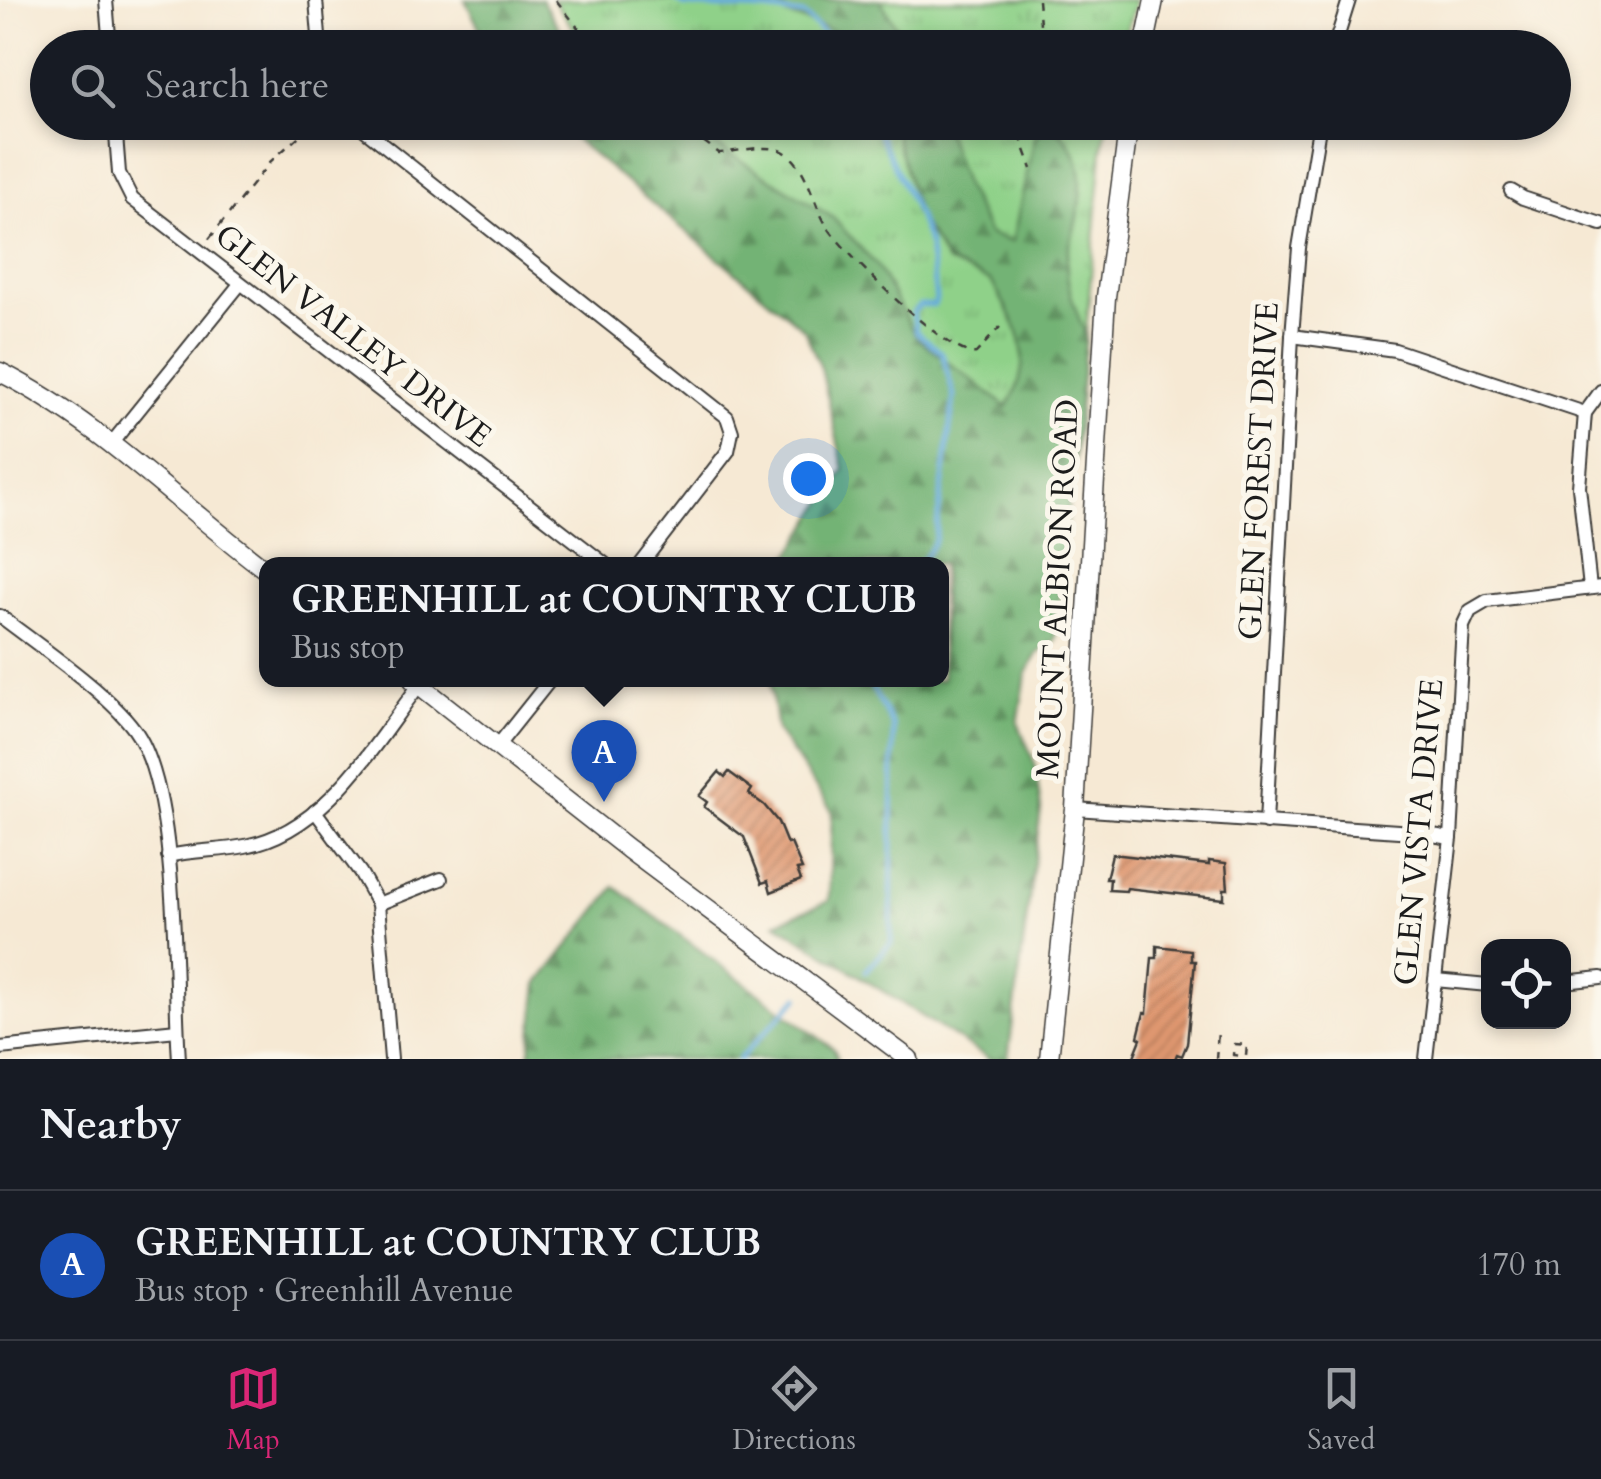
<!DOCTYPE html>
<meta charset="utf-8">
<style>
body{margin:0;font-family:Cardo,serif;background:#20242c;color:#f1f3f6}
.controls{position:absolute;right:30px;bottom:30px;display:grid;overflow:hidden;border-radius:20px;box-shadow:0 5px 15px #0003}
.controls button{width:90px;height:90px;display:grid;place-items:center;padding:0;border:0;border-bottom:2px solid #363941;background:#171b24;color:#f1f3f6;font:50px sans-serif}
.you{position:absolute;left:808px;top:478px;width:35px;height:35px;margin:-25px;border:8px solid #fff;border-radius:50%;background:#1a73e8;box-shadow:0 0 0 15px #1a73e833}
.badge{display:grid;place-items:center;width:65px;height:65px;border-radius:50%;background:#db2777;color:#fff;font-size:32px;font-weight:700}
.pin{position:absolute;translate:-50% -82px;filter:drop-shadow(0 2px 5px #0008)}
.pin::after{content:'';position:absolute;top:52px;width:35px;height:30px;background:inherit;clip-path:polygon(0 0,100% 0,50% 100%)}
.popup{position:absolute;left:259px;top:557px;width:690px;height:130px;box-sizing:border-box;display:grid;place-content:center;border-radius:20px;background:#171b24;filter:drop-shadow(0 2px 8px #0005);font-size:32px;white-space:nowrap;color:#9ea1a6}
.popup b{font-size:38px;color:#f1f3f6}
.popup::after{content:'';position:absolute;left:50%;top:100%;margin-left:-20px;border:20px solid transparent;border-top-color:#171b24}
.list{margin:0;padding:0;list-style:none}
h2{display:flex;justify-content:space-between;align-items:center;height:130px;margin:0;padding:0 40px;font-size:42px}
h2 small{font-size:32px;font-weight:400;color:#9ea1a6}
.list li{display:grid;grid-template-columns:65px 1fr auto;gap:30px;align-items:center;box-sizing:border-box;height:150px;padding:0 40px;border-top:2px solid #363941}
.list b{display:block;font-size:38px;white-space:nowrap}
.list p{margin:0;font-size:32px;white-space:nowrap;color:#9ea1a6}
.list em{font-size:32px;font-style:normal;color:#9ea1a6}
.icon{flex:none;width:55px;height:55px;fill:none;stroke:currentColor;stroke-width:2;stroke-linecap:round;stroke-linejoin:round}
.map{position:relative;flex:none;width:1601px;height:1059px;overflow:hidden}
.search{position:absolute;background:#171b24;box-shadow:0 5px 15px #0003;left:30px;right:30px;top:30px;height:110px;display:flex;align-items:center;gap:25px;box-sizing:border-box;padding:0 35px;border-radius:55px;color:#9ea1a6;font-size:38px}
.sheet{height:280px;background:#171b24}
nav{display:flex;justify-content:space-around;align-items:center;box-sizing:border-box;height:140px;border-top:2px solid #363941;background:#171b24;font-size:28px;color:#9ea1a6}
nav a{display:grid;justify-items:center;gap:5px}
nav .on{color:#db2777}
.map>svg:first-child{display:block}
.grass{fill:url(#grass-tufts);stroke:#567652;stroke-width:2.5}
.forest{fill:url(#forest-firs);stroke:#486848;stroke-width:2.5}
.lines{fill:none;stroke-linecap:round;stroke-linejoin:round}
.stream{stroke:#66acdc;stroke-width:5}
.building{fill:url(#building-hatch)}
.street-casing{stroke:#3d3b38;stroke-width:16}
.secondary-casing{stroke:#3d3b38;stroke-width:21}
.path{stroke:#3d3b38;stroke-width:2.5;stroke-dasharray:8 8;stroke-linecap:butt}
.street{stroke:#fff;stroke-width:12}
.secondary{stroke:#fff;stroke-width:18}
.labels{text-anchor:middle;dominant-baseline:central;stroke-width:10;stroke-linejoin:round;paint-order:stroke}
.street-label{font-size:32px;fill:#1c1c1c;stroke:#fbf7ec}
</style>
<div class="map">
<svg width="1601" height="1059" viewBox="0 0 1601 1059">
<defs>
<pattern id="grass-tufts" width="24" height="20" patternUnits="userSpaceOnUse" patternTransform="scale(2.5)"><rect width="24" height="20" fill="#8fd189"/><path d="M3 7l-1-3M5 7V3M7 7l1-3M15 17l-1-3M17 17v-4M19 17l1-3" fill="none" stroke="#7bb376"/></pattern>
<pattern id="forest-firs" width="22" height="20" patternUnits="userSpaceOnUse" patternTransform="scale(2.5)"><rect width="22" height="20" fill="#73b375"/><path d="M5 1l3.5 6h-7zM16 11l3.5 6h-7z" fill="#5e915f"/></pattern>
<pattern id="building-hatch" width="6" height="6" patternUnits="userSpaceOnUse" patternTransform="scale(2.5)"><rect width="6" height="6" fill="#df976f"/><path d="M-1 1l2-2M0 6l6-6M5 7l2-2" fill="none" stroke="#b47a5a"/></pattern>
</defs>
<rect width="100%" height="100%" fill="#fbf7ec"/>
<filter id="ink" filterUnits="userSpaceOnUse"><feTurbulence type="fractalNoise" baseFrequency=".01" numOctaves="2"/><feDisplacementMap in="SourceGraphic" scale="20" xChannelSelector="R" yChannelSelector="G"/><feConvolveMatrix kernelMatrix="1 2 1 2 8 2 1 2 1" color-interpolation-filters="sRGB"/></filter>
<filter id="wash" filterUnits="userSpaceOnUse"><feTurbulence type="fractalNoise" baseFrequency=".0048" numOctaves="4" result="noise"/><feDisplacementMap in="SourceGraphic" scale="40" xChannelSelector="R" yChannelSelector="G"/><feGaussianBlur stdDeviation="2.25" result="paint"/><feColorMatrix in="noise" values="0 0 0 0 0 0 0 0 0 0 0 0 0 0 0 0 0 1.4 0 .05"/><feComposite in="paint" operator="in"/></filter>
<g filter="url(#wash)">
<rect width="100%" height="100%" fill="#f6e9d4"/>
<!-- grass -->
<g class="grass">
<path d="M553,0h583l-15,48 -534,-1z"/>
<path d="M668,123h439l-5,28 -28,317 -188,-134z"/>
</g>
<!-- forest -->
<g class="forest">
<path d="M465,0h77l28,47h-81z"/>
<path d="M748,0h132l29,47h-62l-10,-14z"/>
<path d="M555,123h125l152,94 45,49 40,72 90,69c31,-50 11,-80 -16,-126l-44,-19 -28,-44 -27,-95h51l21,61 25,50 23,8 23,-106 16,-13c36,31 34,63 23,107 -2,9 -7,21 -7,30 -2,26 10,53 19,76l-31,304 -18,14 -11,21 -8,48 17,41 6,45 -33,250h-19l-213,-136 53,-22 3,-90 -55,-80 -7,-51h172v-116h-158l60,-94 -23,-102 -17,-39z"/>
<path d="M615,887l219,162 4,10h-309l9,-75z"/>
</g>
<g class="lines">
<!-- stream -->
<g class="stream">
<path d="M676,0l9,6 80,4 39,5 35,33"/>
<path d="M873,122l45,93 11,30 7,54 -2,6h-14l-7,7 3,20 26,21 12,43 -19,145 -15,23"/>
<path d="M866,971l25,-28 2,-217 -25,-46"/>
<path d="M739,1059l60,-62"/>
</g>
</g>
<g id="blocks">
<!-- building -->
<g class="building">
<path d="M719,772l6,5 4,-5 23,17 -3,5 15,11 14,17 9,22 4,-1 11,26 -5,1 4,10 -30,12 -3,-11 -6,2 -18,-46 -40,-30 3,-5 -8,-6z"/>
<path d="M1112,854l97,11v-4l17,2 2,26h-4v10l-97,-11 -1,3 -17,-1 1,-11h-4z"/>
<path d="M1157,946l34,4v11h4l-8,83 -5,12 -5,-2 -2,5h-42l8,-20 -3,-2 6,-24h3l5,-55h5z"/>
</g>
</g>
</g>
<g filter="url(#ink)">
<use href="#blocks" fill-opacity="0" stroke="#3d3b38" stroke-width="2.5"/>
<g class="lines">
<defs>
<g id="street">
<path d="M106,0l4,48"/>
<path d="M316,0l4,48"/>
<path d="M1334,48l15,-48"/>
<path d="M115,122l4,51 13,26 473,365"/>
<path d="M355,122l372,295 5,15 -4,19 -87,113"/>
<path d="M1511,191l12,7 78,26"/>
<path d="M1292,336l103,14 190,63"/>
<path d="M111,444l129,-160"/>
<path d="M1590,588l-11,-101 6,-74 16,-22"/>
<path d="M0,616c39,30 106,75 134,113 46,61 39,250 45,330"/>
<path d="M499,744l51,-64"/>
<path d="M1075,809l338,23 38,6"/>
<path d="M315,811l45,61 18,32 13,155"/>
<path d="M1266,823l26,-487 7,-88 21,-126"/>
<path d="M168,856c26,-6 52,-5 77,-10 81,-15 129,-102 175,-162"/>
<path d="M378,904l63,-25"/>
<path d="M1435,980l53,5"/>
<path d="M1564,982l37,-4"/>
<path d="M0,1048l177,-18"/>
<path d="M1426,1059l25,-221 12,-212 7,-15 17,-10 114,-14"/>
</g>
<g id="secondary">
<path d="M1144,48l10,-48"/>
<path d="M0,372c100,50 178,132 266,198"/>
<path d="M413,680l215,169 281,210"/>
<path d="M1049,1059l26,-250 31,-512 23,-175"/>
</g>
</defs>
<!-- street casing -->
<use href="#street" class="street-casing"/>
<!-- secondary casing -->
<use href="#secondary" class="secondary-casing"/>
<!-- path -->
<g class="path">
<path d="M556,0l38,48"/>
<path d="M1038,0l4,48"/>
<path d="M678,122l41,31c18,-1 52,-11 67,0 22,15 27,51 41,73 16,26 123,132 149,127l24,-26"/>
<path d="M1030,122l-10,14 12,33"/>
<path d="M209,239l61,-77 45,-40"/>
<path d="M1234,1044l13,1 -1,11 -13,-1z"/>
<path d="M1216,1059l2,-28"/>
</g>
<!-- street -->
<use href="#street" class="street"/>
<!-- secondary -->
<use href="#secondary" class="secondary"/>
</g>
</g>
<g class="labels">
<!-- street labels -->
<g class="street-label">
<text transform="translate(353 336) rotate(38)">GLEN VALLEY DRIVE</text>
<text transform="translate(1259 471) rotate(-87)">GLEN FOREST DRIVE</text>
<text transform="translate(1058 589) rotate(-87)">MOUNT ALBION ROAD</text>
<text transform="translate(1419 832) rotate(-85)">GLEN VISTA DRIVE</text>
</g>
</g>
</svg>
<div class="controls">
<button><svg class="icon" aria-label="locate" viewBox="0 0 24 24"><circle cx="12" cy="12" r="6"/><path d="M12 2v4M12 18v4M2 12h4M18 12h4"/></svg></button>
</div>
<div class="you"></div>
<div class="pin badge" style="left:604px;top:802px;background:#1a4fb4">A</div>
<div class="popup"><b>GREENHILL at COUNTRY CLUB</b>Bus stop</div>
<div class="search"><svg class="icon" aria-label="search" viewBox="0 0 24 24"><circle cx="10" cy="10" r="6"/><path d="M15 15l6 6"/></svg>Search here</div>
</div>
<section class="sheet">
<h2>Nearby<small></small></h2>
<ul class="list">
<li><span class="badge" style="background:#1a4fb4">A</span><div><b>GREENHILL at COUNTRY CLUB</b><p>Bus stop · Greenhill Avenue</p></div><em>170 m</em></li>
</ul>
</section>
<nav>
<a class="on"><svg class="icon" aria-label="map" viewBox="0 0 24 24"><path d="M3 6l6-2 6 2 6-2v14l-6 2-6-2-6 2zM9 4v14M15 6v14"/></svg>Map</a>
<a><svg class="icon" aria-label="directions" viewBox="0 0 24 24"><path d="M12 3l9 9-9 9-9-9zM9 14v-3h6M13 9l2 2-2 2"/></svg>Directions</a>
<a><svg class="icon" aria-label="saved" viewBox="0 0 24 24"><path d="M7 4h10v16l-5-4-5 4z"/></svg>Saved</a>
</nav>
